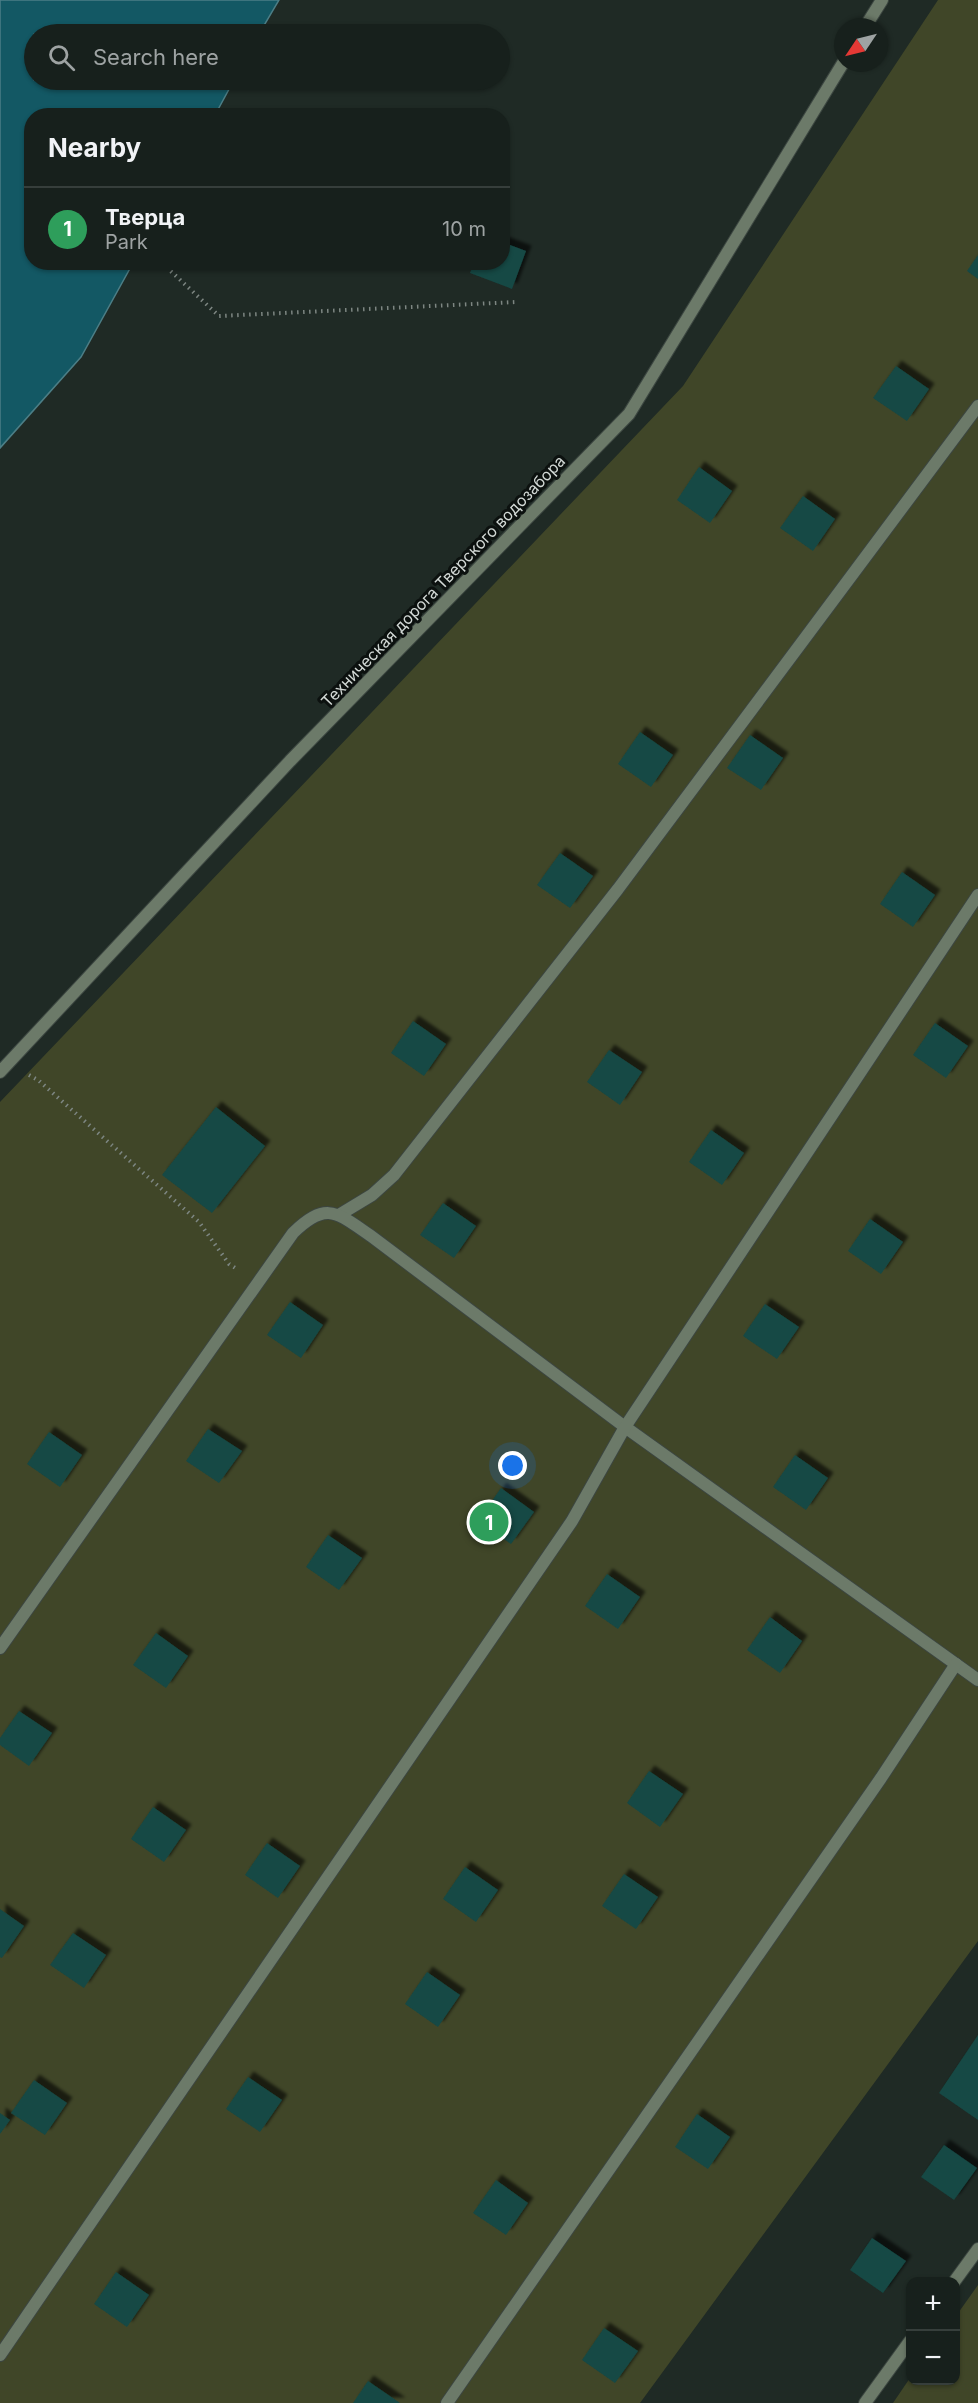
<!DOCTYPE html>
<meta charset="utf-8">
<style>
body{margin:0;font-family:Inter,sans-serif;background:#202825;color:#f1f3f6}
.controls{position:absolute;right:18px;bottom:18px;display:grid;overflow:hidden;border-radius:12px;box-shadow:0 2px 4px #0004}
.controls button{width:54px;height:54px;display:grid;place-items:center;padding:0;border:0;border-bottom:2px solid #363e3b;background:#17201c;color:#f1f3f6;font:30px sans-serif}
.compass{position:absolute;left:834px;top:18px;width:54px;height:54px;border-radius:50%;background:#17201c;box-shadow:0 2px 4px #0004;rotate:235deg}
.you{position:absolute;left:513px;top:1466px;width:21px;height:21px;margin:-15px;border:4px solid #fff;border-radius:50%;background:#1a73e8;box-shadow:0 0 0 9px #1a73e833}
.badge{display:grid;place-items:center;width:39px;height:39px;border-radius:50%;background:#aaaffb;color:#fff;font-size:20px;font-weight:700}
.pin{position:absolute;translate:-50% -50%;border:3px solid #fff;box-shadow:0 2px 6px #0006}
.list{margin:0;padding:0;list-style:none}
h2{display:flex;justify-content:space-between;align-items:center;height:78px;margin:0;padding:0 24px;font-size:26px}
h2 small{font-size:20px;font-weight:400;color:#9ea3a3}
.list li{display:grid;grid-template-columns:39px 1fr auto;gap:18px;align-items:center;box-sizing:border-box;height:84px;padding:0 24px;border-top:2px solid #363e3b}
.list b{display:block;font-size:22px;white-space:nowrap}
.list p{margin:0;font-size:20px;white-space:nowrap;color:#9ea3a3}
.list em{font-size:20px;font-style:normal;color:#9ea3a3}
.icon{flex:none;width:33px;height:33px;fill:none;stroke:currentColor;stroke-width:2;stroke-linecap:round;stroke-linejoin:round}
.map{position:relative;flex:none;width:978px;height:2403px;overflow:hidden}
.search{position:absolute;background:#17201c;box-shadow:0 2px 4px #0004;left:24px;top:24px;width:486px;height:66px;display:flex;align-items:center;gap:15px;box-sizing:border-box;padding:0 21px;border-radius:33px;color:#9ea3a3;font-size:22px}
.panel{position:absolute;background:#17201c;box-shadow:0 2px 4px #0004;left:24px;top:108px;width:486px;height:162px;border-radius:24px}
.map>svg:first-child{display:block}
.green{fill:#404628}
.water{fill:#135864;stroke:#4c7e86;stroke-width:1.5}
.building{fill:#154844;filter:url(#shadow)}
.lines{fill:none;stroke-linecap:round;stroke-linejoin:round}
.lane-casing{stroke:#3c4641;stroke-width:14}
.street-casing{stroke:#3c4641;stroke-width:14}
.path{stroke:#7d8682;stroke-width:4;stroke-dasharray:1.5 4.5;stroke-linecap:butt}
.lane{stroke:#6c7a69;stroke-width:12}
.street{stroke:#6c7a69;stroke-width:12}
.labels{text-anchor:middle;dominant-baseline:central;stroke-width:6;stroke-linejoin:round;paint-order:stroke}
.street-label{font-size:16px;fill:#d2d8d5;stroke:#0c110f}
</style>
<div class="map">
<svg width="978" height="2403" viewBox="0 0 978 2403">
<defs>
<filter id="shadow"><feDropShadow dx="5.5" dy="-5.5" stdDeviation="1.5" flood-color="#0009"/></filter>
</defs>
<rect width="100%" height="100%" fill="#1f2a25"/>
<!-- green -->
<g class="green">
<path d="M938,0h40v1941l-338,462h-640v-1301l683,-716z"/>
<path d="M978,2285v118h-85l17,-25v2h46v-64z"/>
</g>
<!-- water -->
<path class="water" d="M0,0h279l-20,34h-225v46h200l-19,35 -183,1v146l101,1 -52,94 -81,91z"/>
<!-- building -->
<g class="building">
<path d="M502,242l24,9 -14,38 -42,-16 4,-11h28z"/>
<path d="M978,255v24l-11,-8z"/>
<path d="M896,366l33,23 -22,32 -34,-23z"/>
<path d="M699,467l33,24 -22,32 -33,-23z"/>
<path d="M803,496l32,23 -22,32 -33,-23z"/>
<path d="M640,732l33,23 -22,32 -33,-23z"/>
<path d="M750,735l33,23 -22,32 -34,-22z"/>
<path d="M560,853l33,23 -23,32 -33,-23z"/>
<path d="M902,872l33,23 -22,32 -33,-23z"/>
<path d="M413,1021l33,23 -22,32 -33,-23z"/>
<path d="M935,1023l33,23 -22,32 -33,-23z"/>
<path d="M609,1050l33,22 -22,33 -33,-23z"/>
<path d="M216,1107l49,39 -53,67 -50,-38z"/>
<path d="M711,1130l33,23 -22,32 -33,-23z"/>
<path d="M443,1203l33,23 -22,32 -34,-23z"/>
<path d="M870,1219l33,23 -22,32 -33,-23z"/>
<path d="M290,1302l33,23 -22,33 -34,-23z"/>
<path d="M765,1304l34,23 -22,32 -34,-23z"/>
<path d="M208,1429l34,22 -23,32 -33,-22z"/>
<path d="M49,1432l33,23 -22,32 -33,-23z"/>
<path d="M795,1455l33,23 -22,32 -33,-23z"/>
<path d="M501,1488l33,24 -23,32 -33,-23z"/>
<path d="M328,1535l34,23 -23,32 -33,-23z"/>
<path d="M607,1574l33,23 -22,32 -33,-23z"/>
<path d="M770,1617l32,24 -22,32 -33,-23z"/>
<path d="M156,1633l32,23 -22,32 -33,-23z"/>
<path d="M19,1711l33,22 -23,33 -29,-21v-7z"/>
<path d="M649,1771l34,23 -23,33 -33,-24z"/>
<path d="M153,1807l33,23 -22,32 -33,-23z"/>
<path d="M267,1843l33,23 -22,32 -33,-23z"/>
<path d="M465,1867l33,23 -22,32 -33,-23z"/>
<path d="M624,1874l34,23 -22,32 -34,-23z"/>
<path d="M0,1909l24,17 -22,32 -2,-1z"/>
<path d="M73,1933l33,22 -22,33 -34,-23z"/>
<path d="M427,1972l33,23 -22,32 -33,-23z"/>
<path d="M978,2035v85l-39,-27z"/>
<path d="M248,2077l34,23 -22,32 -34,-23z"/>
<path d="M34,2080l33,23 -22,32 -34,-22z"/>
<path d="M0,2113l10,7 -10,14z"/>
<path d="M697,2114l33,23 -22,32 -33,-22z"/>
<path d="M944,2145l33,23 -23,32 -33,-23z"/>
<path d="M496,2180l32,23 -22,32 -33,-22z"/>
<path d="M872,2238l34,23 -23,32 -33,-23z"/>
<path d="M116,2272l33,23 -22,32 -33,-23z"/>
<path d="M604,2328l34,23 -23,32 -33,-23z"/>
<path d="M368,2381l32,22h-47z"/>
</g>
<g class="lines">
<defs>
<g id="lane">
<path d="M865,27l17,-27"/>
<path d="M0,1072l290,-311 339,-347 214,-351"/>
<path d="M339,1215l33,-20 22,-20 224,-286 360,-483"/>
<path d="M0,1648l293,-415c34,-33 44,-20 78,3l254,191 353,253"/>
<path d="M0,2355l572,-834 53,-94 353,-532"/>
<path d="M447,2403l434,-625 75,-114"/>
</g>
<g id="street">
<path d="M954,2282l24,-33"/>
<path d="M865,2403l45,-62"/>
</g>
</defs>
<!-- lane casing -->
<use href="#lane" class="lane-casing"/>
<!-- street casing -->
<use href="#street" class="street-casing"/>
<!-- path -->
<g class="path">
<path d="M162,263l57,53 297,-14"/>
<path d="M29,1075l9,5 161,142 30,42 8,5"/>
</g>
<!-- lane -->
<use href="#lane" class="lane"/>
<!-- street -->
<use href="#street" class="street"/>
</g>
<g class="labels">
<!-- street labels -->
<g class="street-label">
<text transform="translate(443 581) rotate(-46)">Техническая дорога Тверского водозабора</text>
</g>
</g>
</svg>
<div class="controls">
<button>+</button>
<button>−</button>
</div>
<svg class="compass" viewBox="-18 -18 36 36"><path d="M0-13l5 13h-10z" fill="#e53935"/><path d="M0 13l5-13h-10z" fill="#9ea3a3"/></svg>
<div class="you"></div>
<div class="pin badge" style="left:489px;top:1522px;background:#2e9e5b">1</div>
<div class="search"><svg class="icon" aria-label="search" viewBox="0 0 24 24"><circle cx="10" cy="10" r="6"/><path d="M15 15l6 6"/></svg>Search here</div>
<section class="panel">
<h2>Nearby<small></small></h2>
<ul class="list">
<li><span class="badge" style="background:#2e9e5b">1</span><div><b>Тверца</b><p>Park</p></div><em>10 m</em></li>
</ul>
</section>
</div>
